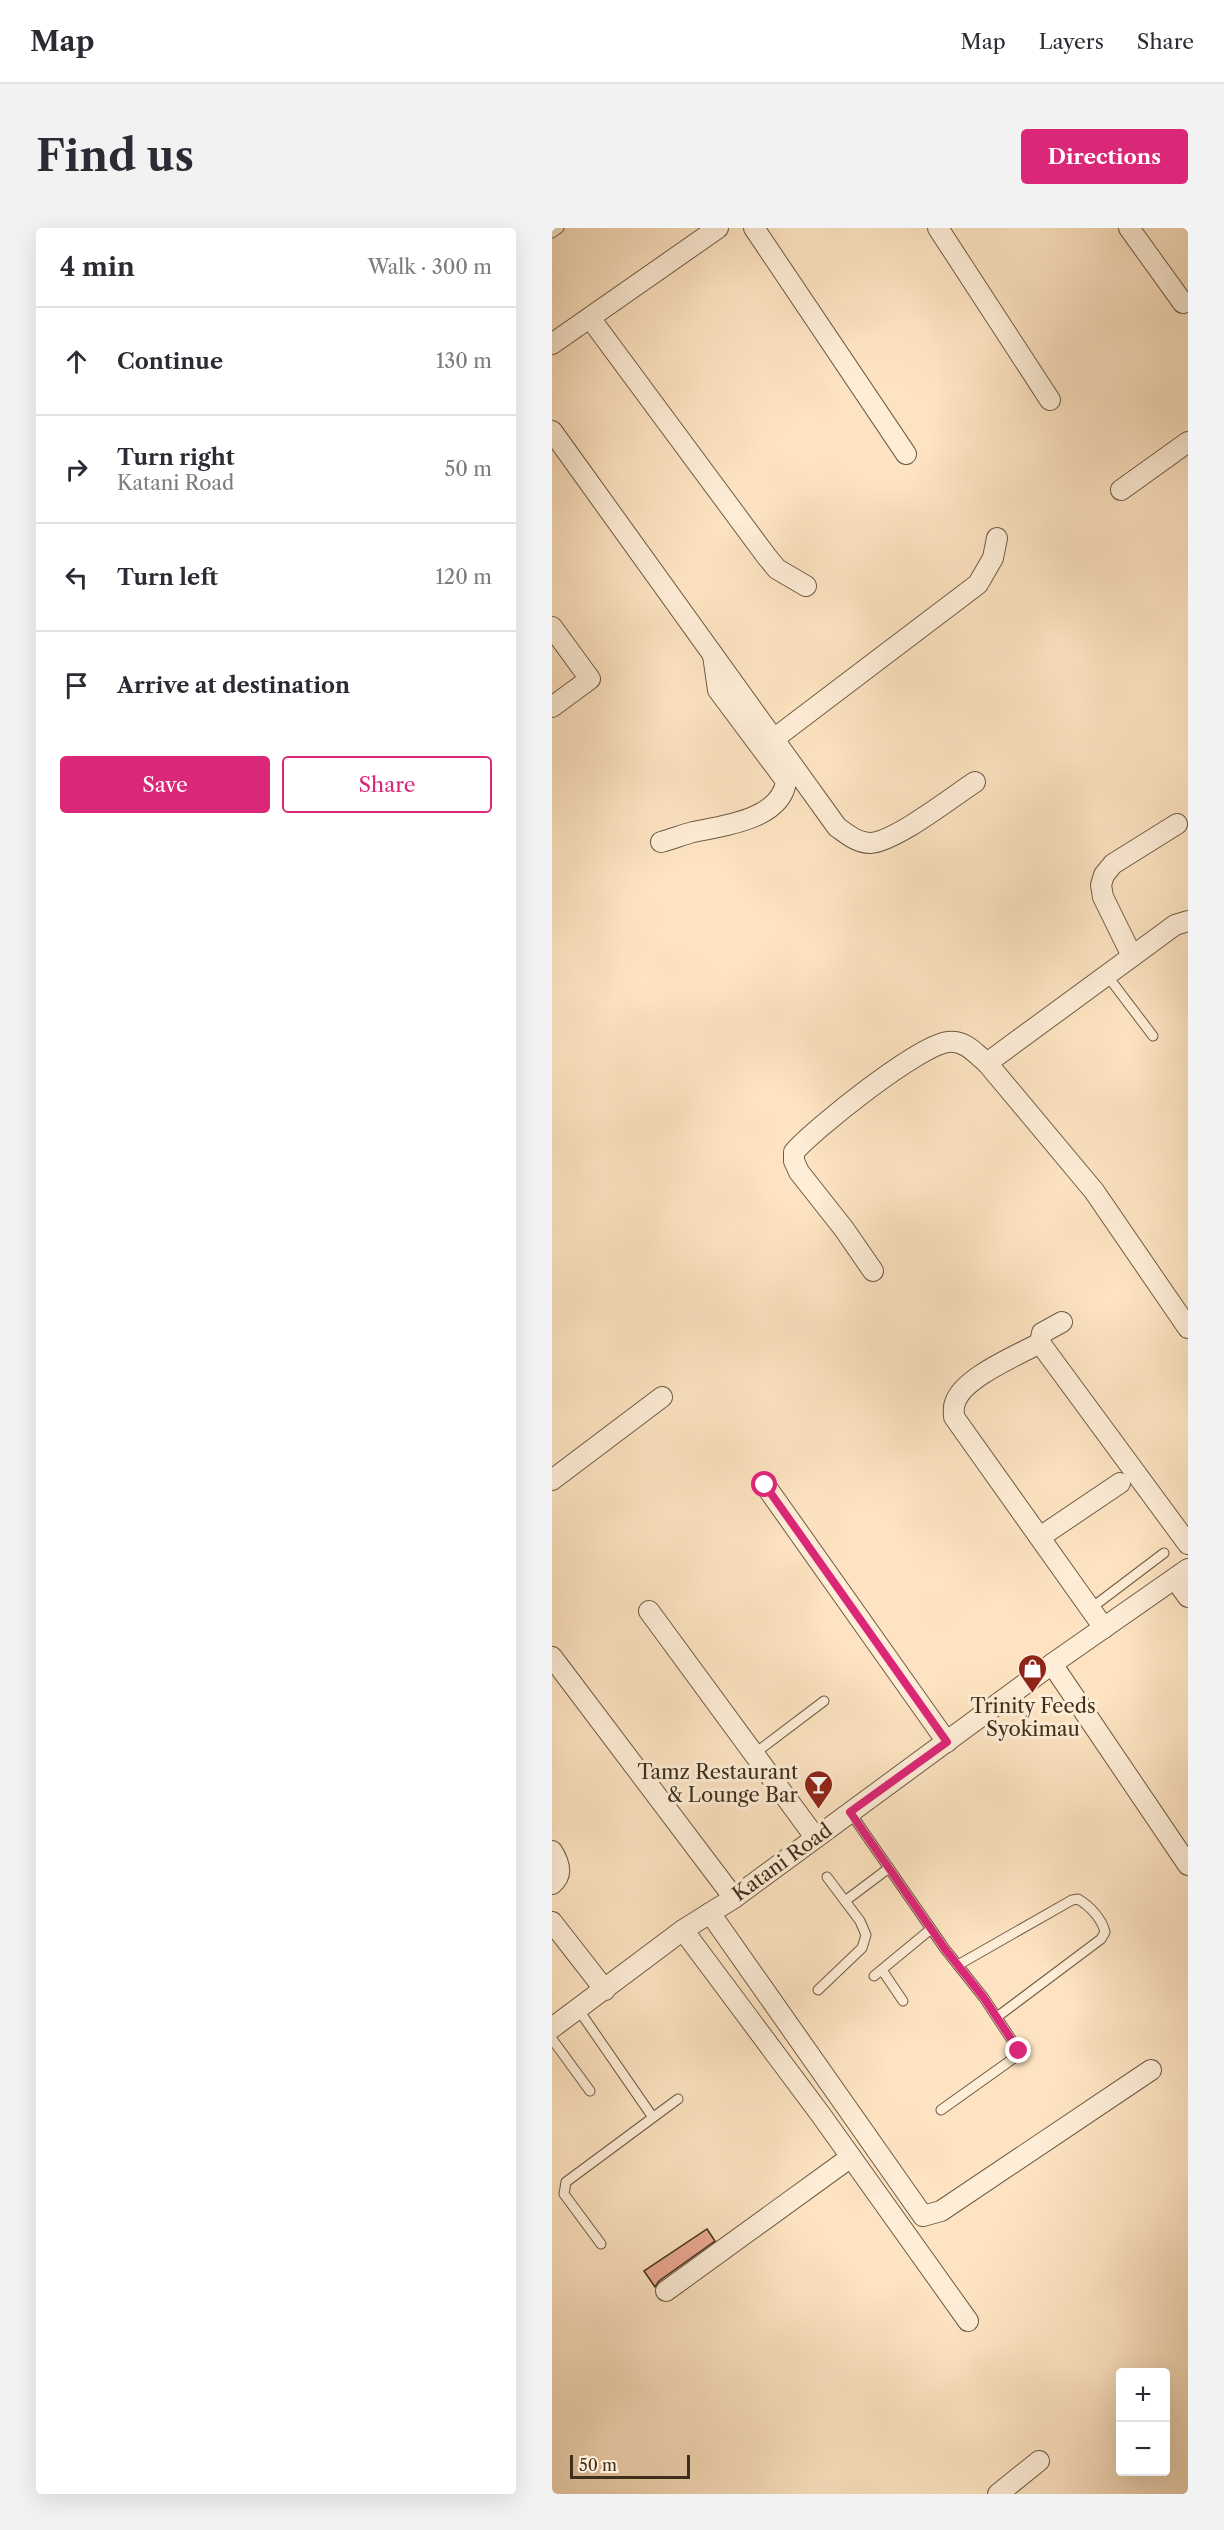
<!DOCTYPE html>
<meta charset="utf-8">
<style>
body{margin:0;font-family:"Libre Caslon Text",serif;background:#f2f2f3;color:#2b2b33}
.controls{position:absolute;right:18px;bottom:18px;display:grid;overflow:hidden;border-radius:6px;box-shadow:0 6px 24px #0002}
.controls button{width:54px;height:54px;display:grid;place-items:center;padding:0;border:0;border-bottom:2px solid #e1e1e2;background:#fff;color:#2b2b33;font:30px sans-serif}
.scale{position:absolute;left:18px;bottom:15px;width:120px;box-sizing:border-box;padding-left:6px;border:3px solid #3e2e1a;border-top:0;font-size:16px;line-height:21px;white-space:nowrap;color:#3e2e1a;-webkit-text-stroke:4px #feedd7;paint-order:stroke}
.stop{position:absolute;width:18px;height:18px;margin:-14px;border:4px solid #db2777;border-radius:50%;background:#fff}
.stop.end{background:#db2777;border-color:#fff;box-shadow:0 2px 6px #0008}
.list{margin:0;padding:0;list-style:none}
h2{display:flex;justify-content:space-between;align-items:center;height:78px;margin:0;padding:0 24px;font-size:26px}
h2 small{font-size:20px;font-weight:400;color:#7c7c81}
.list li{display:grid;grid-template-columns:39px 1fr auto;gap:18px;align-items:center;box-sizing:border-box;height:108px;padding:0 24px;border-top:2px solid #e1e1e2}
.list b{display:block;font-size:22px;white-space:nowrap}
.list p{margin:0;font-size:20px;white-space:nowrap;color:#7c7c81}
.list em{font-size:20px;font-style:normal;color:#7c7c81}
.actions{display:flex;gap:12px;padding:18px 24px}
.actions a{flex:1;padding:14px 0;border:2px solid #db2777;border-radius:6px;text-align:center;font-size:21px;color:#db2777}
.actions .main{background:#db2777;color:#fff}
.icon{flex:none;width:33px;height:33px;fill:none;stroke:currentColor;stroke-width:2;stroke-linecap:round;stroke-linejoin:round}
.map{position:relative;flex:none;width:636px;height:2266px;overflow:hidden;border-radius:6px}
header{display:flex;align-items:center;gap:36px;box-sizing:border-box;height:84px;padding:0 30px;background:#fff;border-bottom:2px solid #e1e1e2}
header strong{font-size:28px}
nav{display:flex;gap:33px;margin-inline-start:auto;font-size:21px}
.intro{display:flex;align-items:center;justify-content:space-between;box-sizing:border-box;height:144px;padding:0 36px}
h1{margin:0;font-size:42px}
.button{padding:15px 27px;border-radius:6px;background:#db2777;color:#fff;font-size:21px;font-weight:700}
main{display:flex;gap:36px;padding:0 36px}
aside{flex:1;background:#fff;border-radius:6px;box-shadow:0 6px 24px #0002}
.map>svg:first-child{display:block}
.building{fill:#ecaa91;stroke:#3e2e1a;stroke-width:1.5}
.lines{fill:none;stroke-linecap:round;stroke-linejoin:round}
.service-casing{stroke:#6e5b44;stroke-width:11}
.minor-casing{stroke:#6e5b44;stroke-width:22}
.service{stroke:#feedd7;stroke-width:9}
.minor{stroke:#feedd7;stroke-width:20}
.route{stroke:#db2777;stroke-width:8}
.labels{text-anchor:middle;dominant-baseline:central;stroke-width:6;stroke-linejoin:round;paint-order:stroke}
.poi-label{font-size:20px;fill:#3e2e1a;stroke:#feedd7}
.street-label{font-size:20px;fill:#3e2e1a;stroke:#feedd7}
</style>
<header>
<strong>Map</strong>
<nav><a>Map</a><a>Layers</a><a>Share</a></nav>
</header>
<div class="intro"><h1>Find us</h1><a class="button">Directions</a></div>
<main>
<aside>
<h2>4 min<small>Walk · 300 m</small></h2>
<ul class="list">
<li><svg class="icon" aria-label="ahead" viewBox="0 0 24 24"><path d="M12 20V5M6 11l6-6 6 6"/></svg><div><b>Continue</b></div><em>130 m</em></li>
<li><svg class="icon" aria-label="right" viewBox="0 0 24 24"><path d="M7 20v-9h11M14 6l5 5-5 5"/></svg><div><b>Turn right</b><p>Katani Road</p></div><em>50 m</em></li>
<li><svg class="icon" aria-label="left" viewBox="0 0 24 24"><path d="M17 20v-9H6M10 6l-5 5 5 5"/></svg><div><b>Turn left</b></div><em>120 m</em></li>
<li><svg class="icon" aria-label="arrive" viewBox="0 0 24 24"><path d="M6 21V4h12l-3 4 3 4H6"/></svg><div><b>Arrive at destination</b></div></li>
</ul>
<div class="actions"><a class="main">Save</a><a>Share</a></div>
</aside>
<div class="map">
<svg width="636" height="2266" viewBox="0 0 636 2266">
<rect width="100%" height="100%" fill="#fde3c1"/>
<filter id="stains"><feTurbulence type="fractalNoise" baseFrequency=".00333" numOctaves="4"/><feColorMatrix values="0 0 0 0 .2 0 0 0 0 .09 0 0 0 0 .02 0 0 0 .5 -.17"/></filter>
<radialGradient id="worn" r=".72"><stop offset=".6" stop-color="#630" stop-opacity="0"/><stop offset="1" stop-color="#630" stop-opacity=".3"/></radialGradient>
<!-- building -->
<path class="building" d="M155,2001l8,12 -56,40 -4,6 -11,-16z"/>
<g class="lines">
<defs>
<g id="service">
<path d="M0,5l7,-5"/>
<path d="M554,746l47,62"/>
<path d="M538,1381l74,-56"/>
<path d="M202,1526l70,-53"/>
<path d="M298,1584l95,137 39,49 35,53 -5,7 -73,52"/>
<path d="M293,1673l44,-33"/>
<path d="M406,1737l114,-65 6,-1c12,7 24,20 27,33l-4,7 -104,78"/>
<path d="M330,1742l21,31"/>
<path d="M322,1748l57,-47"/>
<path d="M266,1762l44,-42 4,-13 -6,-14 -33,-44"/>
<path d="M26,1781l74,107"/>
<path d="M0,1811l38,52"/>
<path d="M49,2016l-37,-50 2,-12 112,-83"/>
</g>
<g id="minor">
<path d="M202,0l152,226"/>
<path d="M386,0l112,172"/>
<path d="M577,0l54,75"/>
<path d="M38,90l177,239 10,12 29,17"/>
<path d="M0,116l166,-116"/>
<path d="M0,203l285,396c10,7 20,16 33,16 25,-1 82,-46 105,-61"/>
<path d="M569,262l67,-48"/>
<path d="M0,399l38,52 -38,28"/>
<path d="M223,510l203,-154 15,-26 4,-20"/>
<path d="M109,614c11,-3 21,-7 32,-10 30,-6 89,-13 93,-51l-68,-91 -5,-35"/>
<path d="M580,728l-29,-59 -2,-12 3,-10 9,-11 64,-40"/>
<path d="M435,835l188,-138 13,-4"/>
<path d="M321,1043l-29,-42 -45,-57 -5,-11v-9c21,-24 125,-107 154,-110 17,-2 27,11 39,21l107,128 94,137"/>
<path d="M510,1094l-20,11 -2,10 148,201"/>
<path d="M488,1115c-22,12 -78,35 -85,60 -2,4 -1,9 -1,14l150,211"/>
<path d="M0,1252l110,-83"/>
<path d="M213,1257l182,257"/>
<path d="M488,1309l80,-54"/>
<path d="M623,1351l13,18"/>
<path d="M97,1383l166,226"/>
<path d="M0,1429l182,241"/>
<path d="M500,1436l136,201"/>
<path d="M0,1623c7,11 12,23 0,33"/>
<path d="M158,1685l213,303 18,-5 210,-141"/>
<path d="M0,1694l53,68"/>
<path d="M131,1702l138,185 147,206"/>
<path d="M0,1800l131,-98 51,-32 318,-234 136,-95"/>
<path d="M114,2063l185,-134"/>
<path d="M446,2266l41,-33"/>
</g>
</defs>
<!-- service casing -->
<use href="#service" class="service-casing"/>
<!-- minor casing -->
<use href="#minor" class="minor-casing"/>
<!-- service -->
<use href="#service" class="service"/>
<!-- minor -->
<use href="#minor" class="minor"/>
</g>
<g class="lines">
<!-- route -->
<path class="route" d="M213,1257l182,257 -97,70 95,137 39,49 35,53"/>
</g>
<!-- icons -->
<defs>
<symbol id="shop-pin" viewBox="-11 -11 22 30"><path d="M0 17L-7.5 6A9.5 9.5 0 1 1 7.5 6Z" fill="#8f2418" stroke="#feedd7"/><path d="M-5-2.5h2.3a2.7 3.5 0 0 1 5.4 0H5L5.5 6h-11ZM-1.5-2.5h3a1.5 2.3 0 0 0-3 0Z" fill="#fff"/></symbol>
<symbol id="bar-pin" viewBox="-11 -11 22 30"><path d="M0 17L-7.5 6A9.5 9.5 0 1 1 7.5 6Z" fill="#8f2418" stroke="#feedd7"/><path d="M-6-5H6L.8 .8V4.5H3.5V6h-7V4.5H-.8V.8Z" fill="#fff"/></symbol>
</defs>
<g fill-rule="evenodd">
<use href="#shop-pin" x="464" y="1424" width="33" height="45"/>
<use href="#bar-pin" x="250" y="1540" width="33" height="45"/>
</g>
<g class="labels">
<!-- poi labels -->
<g class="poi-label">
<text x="481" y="1478">Trinity Feeds<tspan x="481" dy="23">Syokimau</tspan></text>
<text x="246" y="1544" text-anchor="end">Tamz Restaurant<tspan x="246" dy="23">&amp; Lounge Bar</tspan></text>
</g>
<!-- street labels -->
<g class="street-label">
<text transform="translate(230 1634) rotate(-36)">Katani Road</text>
</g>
</g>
<rect width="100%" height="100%" filter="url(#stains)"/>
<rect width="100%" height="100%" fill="url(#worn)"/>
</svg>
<div class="controls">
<button>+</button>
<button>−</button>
</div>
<div class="scale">50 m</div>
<div class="stop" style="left:213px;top:1257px"></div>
<div class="stop end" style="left:467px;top:1823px"></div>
</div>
</main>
